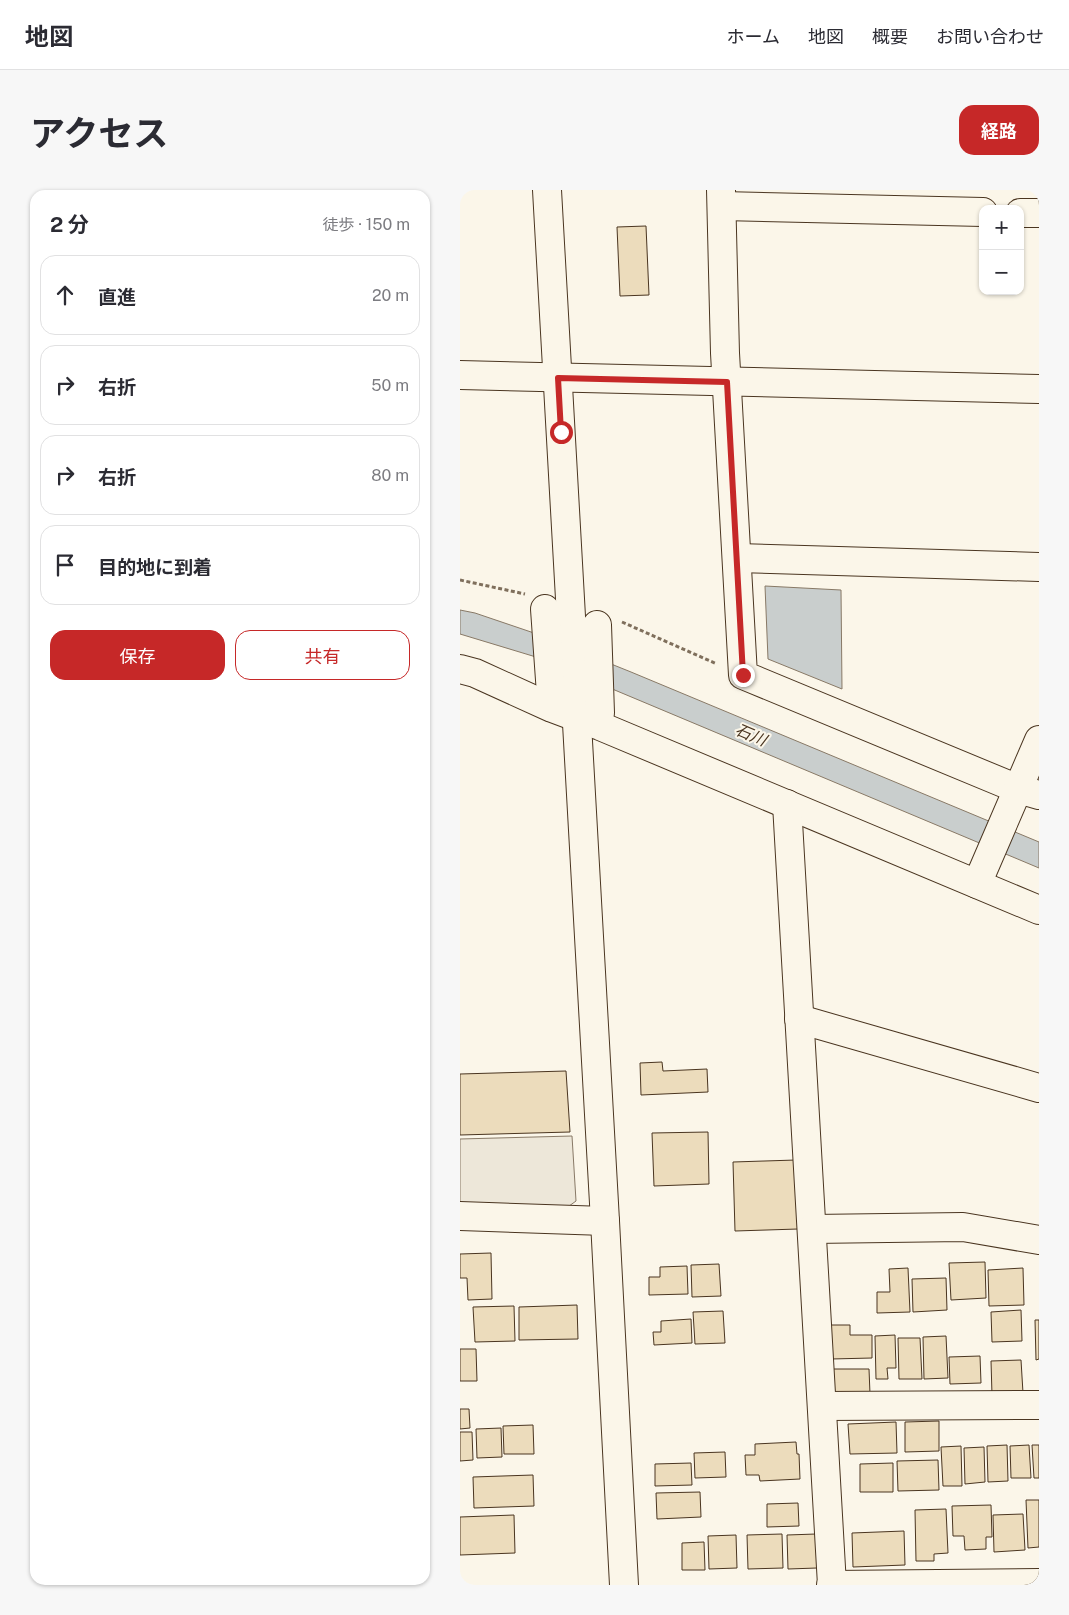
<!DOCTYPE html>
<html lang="ja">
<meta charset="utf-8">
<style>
body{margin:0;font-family:"Public Sans","Noto Sans JP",sans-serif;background:#f7f7f7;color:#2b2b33}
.controls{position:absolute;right:15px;top:15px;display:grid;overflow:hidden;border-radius:10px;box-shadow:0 1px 4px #0004}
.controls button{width:45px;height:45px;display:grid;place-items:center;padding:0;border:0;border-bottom:1px solid #e1e1e2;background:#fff;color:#2b2b33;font:25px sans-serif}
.stop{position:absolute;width:15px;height:15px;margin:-11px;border:4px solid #c62828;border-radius:50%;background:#fff}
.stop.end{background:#c62828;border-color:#fff;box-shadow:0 1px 5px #0008}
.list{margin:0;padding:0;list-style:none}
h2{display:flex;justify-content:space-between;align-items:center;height:65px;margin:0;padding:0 20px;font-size:21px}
h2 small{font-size:16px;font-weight:400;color:#7c7c81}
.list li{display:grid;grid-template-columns:32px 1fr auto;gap:15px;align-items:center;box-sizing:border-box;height:80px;margin:0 10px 10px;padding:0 10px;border:1px solid #e1e1e2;border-radius:15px}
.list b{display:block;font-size:19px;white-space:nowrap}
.list em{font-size:16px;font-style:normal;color:#7c7c81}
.actions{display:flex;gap:10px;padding:15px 20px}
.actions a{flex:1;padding:11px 0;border:1px solid #c62828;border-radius:15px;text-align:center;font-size:18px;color:#c62828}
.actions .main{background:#c62828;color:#fff}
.icon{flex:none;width:28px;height:28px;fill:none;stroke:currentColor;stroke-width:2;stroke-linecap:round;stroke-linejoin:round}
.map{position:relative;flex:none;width:579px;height:1395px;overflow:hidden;border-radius:15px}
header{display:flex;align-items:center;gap:30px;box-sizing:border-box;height:70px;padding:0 25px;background:#fff;border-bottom:1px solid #e1e1e2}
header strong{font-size:24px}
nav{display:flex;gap:28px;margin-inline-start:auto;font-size:18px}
.intro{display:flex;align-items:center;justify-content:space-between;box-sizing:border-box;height:120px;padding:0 30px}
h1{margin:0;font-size:35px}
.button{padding:12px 22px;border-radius:15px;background:#c62828;color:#fff;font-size:18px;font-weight:700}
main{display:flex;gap:30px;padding:0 30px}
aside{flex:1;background:#fff;border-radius:15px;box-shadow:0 1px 4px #0004}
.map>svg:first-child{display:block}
.parking{fill:#ede7d9;stroke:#887966}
.water{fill:#c9cecd;stroke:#887966}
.building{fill:#ecdcbc;stroke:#4a3520}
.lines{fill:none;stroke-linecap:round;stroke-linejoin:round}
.minor-casing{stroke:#4a3520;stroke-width:30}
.path{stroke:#7f6f5c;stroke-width:3;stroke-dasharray:4 2.5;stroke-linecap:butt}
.minor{stroke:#fbf6e9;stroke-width:28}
.route{stroke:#c62828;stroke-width:6}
.labels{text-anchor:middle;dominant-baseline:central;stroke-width:4;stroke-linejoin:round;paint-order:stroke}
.water-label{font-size:16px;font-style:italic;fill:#4a3520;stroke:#fbf6e9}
</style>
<header>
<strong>地図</strong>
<nav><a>ホーム</a><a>地図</a><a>概要</a><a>お問い合わせ</a></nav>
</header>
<div class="intro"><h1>アクセス</h1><a class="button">経路</a></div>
<main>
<aside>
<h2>2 分<small>徒歩 · 150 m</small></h2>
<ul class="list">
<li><svg class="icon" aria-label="ahead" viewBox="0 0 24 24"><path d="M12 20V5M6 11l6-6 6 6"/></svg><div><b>直進</b></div><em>20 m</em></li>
<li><svg class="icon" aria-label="right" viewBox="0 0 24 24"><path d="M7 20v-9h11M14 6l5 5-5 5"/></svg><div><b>右折</b></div><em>50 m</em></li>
<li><svg class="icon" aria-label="right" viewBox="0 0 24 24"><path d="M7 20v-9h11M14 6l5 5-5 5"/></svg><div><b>右折</b></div><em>80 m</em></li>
<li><svg class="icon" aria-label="arrive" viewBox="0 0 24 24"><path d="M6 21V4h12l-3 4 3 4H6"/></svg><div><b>目的地に到着</b></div></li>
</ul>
<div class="actions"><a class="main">保存</a><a>共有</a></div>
</aside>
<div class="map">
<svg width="579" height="1395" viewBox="0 0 579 1395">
<rect width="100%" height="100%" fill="#fbf6e9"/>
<!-- parking -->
<path class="parking" d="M112,946l4,65 -11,8 -105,-3v-67z"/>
<!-- water -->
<g class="water">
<path d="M305,396l76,4 1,99 -74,-30z"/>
<path d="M0,420l15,3 59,20 97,39 408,170v26l-503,-211 -76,-23z"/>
</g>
<!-- building -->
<g class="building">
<path d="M186,36l3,69 -29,1 -3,-69z"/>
<path d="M202,872l1,9 44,-2 1,23 -67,3 -1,-32z"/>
<path d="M106,881l4,61 -110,3v-61z"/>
<path d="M248,942l1,52 -55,2 -2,-53z"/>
<path d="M336,970l2,69 -63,2 -2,-69z"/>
<path d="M31,1063l1,46 -24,1 -1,-22h-7v-24z"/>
<path d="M525,1072l1,36 -35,2 -2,-37z"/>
<path d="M259,1074l2,32 -29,1 -1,-32z"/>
<path d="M227,1076l1,28 -39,1v-18h11v-10z"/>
<path d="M448,1078l2,44 -33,1v-21h13l-1,-23z"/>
<path d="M563,1078l1,37 -35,1 -1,-36z"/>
<path d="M486,1088l1,32 -34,2 -1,-33z"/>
<path d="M117,1115l1,34 -59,1v-33z"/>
<path d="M54,1116l1,35 -40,1 -2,-35z"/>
<path d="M561,1120l1,31 -30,1 -1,-30z"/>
<path d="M263,1121l2,32 -30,1 -2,-32z"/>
<path d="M231,1129l1,24 -38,2 -1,-13h8v-11z"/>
<path d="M575,1130h4v39l-3,1z"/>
<path d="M370,1135h20v10h22v23l-41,1z"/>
<path d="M435,1145l1,33h-9l1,11h-12l-1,-43z"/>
<path d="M486,1146l2,42 -24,1 -1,-42z"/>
<path d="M438,1148h22l2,41h-23z"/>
<path d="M0,1159h16l1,32h-17z"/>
<path d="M520,1166l1,27 -31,1 -1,-27z"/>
<path d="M561,1170l2,33 -31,2 -1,-34z"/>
<path d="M373,1179h36l1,25 -36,1z"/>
<path d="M0,1219h9l1,19 -10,1z"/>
<path d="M479,1231v30l-34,1v-30z"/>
<path d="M436,1232l1,31 -47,1 -2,-30z"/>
<path d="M73,1235l1,29h-30l-1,-28z"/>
<path d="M41,1238l1,29 -25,1 -1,-29z"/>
<path d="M0,1242h12l1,28 -13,1z"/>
<path d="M336,1252l1,12h2l1,25 -40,2 -1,-6h-13l-1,-20h10v-11z"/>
<path d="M547,1255l1,36 -20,1 -1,-36z"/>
<path d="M569,1255l2,33h-20l-1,-32z"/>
<path d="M572,1255h7v33h-5z"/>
<path d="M501,1256l1,40h-19l-2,-39z"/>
<path d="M524,1257l1,35 -20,2 -1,-36z"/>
<path d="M265,1262l1,25 -31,1 -1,-25z"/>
<path d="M478,1270l1,30 -41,1 -1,-30z"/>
<path d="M231,1273l1,22 -37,1v-22z"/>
<path d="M433,1273v29h-33v-28z"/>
<path d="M73,1285l1,31 -60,2 -1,-31z"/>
<path d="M240,1302l1,25 -44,2 -1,-26z"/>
<path d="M566,1310h13v47l-11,1z"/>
<path d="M338,1313l1,23 -32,1v-23z"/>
<path d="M531,1315l1,32h-6v12l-21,1 -1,-14h-11l-1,-30z"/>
<path d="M486,1319l2,44 -14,1v7h-18l-1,-51z"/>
<path d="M563,1324l2,36 -31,2 -1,-37z"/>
<path d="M54,1325l1,38 -55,2v-38z"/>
<path d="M444,1341l1,34 -52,2 -1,-34z"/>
<path d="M322,1344l1,34 -35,1 -1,-34z"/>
<path d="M356,1344l1,34 -29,1 -1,-34z"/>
<path d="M276,1345l1,33 -28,1 -1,-33z"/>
<path d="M244,1352l1,28h-23v-27z"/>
</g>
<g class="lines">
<defs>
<g id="minor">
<path d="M87,0l58,1031 19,364"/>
<path d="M261,0l4,163 18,322 275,114 21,6"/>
<path d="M262,16l261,6"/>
<path d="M560,23h19"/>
<path d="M0,185l579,14"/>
<path d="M277,368l302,9"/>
<path d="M85,419l6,85"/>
<path d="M137,435l3,88"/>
<path d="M0,479l15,4 77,35 48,18 439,184"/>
<path d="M327,614l45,781"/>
<path d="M517,694l62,-144"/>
<path d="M339,829l240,69"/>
<path d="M0,1026l145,5"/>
<path d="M352,1039l151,-2 76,13"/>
<path d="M362,1216l217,-1"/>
<path d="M371,1395l208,-2"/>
</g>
</defs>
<!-- minor casing -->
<use href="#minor" class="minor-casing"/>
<!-- path -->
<g class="path">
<path d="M0,390l65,14"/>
<path d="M162,432l95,42"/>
</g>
<!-- minor -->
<use href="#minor" class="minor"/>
</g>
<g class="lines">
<!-- route -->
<path class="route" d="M101,242l-3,-54 169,4 16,293"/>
</g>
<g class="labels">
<!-- water labels -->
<g class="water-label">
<text transform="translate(291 545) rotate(23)">石川</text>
</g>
</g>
</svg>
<div class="controls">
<button>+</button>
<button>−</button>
</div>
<div class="stop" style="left:101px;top:242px"></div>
<div class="stop end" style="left:283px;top:485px"></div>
</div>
</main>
